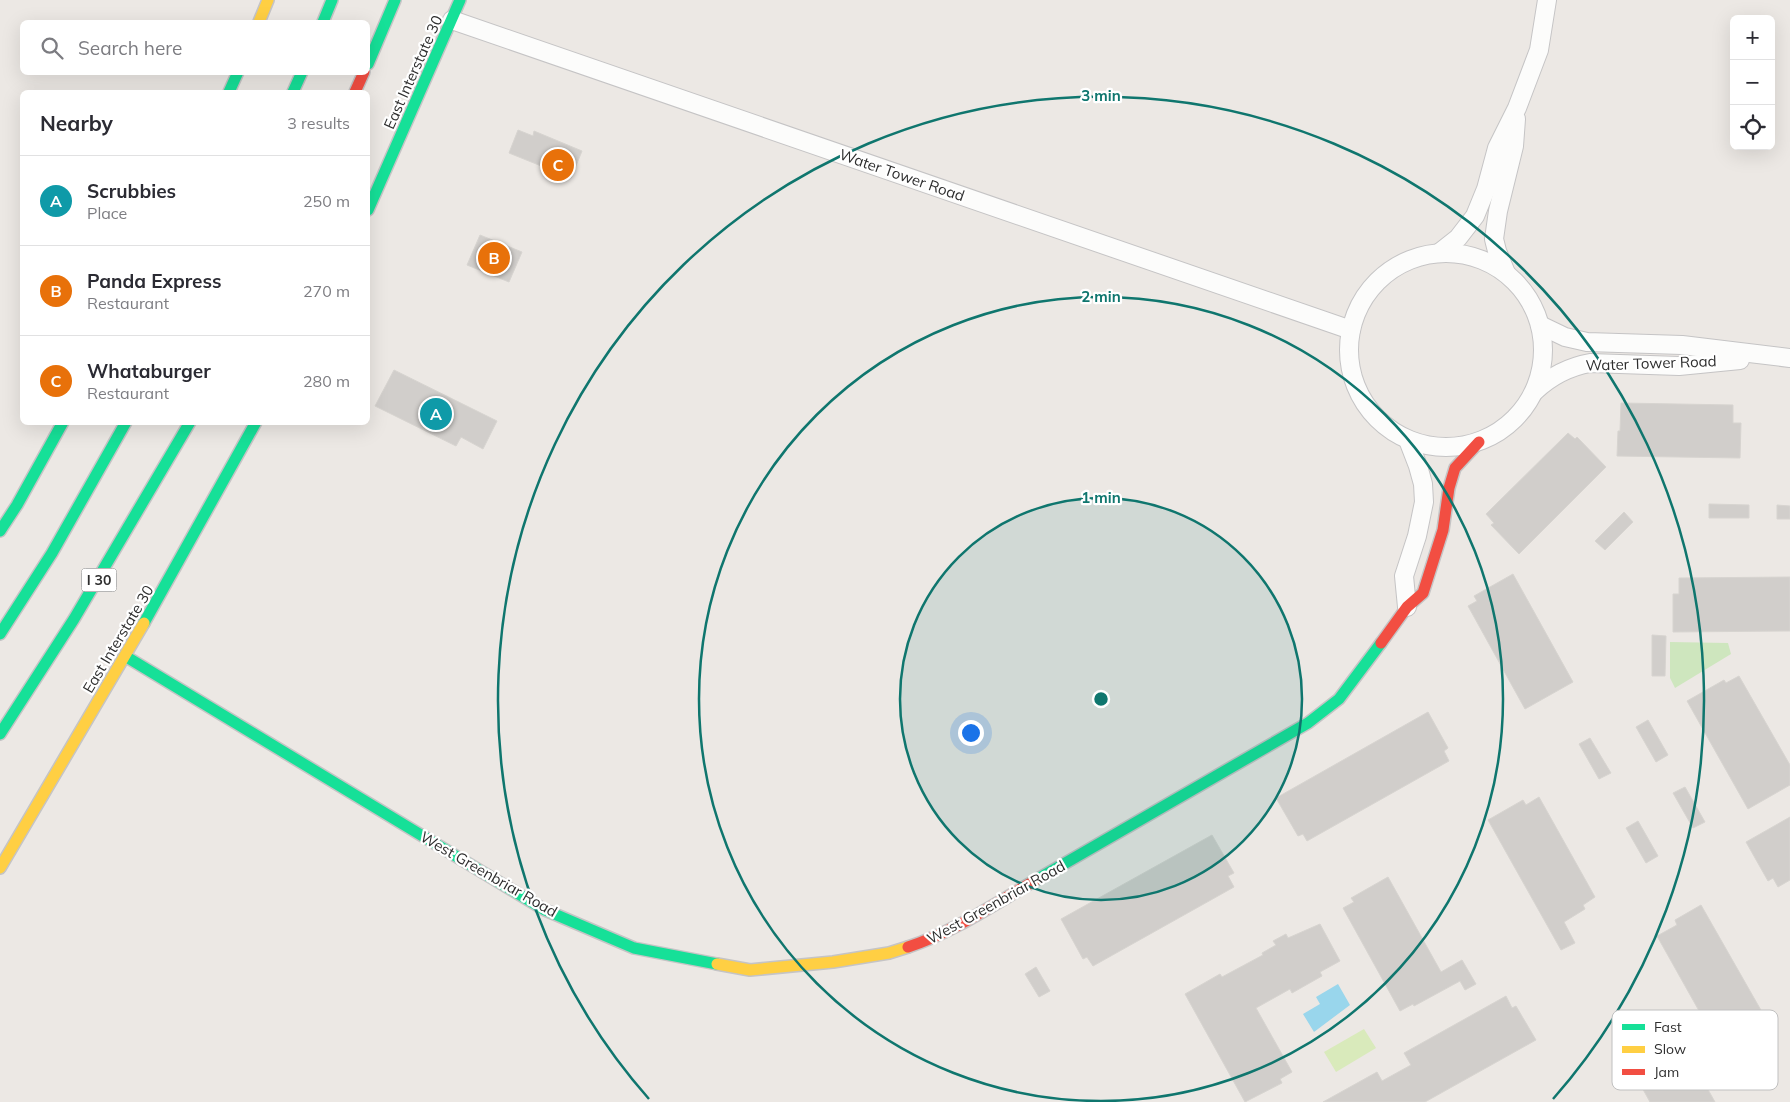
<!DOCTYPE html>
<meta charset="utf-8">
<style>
body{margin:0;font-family:Mulish,sans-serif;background:#f2f2f3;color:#2b2b33}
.controls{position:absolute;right:15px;top:15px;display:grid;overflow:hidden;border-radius:8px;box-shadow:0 5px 20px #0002}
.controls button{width:45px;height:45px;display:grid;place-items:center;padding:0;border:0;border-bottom:1px solid #e1e1e2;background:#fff;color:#2b2b33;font:25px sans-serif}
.you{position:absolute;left:970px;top:732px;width:18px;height:18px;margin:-12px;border:4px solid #fff;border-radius:50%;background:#1a73e8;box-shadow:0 0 0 8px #1a73e833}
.badge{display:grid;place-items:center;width:32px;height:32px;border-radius:50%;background:#0f766e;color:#fff;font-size:16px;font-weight:700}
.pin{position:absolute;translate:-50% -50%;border:2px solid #fff;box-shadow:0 1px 5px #0006}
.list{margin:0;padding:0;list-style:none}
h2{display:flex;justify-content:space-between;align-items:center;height:65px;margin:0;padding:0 20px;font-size:21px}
h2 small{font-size:16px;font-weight:400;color:#7c7c81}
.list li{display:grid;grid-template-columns:32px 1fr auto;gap:15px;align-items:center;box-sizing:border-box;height:90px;padding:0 20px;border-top:1px solid #e1e1e2}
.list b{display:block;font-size:19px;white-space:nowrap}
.list p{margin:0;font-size:16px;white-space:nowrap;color:#7c7c81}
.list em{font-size:16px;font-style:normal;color:#7c7c81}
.icon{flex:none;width:28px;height:28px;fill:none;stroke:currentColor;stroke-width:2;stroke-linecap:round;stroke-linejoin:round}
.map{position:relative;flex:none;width:1790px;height:1102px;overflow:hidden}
.search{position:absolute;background:#fff;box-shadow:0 5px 20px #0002;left:20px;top:20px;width:350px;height:55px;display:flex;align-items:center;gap:12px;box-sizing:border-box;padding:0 18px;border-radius:8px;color:#7c7c81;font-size:19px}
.panel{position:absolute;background:#fff;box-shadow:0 5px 20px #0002;left:20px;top:90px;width:350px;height:335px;border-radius:8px}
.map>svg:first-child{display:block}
.green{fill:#cee6be}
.pitch{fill:#d9eabb}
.water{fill:#99d6ec}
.building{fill:#d1cecb;stroke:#d7d4d0}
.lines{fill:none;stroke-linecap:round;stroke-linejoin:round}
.street-casing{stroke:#c5c4c5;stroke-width:20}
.fast-casing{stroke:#c5c4c5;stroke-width:14}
.slow-casing{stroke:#c5c4c5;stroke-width:14}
.jam-casing{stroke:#c5c4c5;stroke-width:14}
.street{stroke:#fcfcfb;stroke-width:18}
.fast{stroke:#16e098;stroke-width:11}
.slow{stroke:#ffcf43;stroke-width:11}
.jam{stroke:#f24e42;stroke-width:11}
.ring{fill:none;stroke:#0f766e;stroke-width:2.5}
.labels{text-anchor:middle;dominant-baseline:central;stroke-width:4.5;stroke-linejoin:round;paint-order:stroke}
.shield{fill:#fff;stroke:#6d6d6d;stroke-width:1}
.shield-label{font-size:14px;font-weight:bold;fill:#2e2e2e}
.street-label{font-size:15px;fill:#2e2e2e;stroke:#fff}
.key{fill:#fff;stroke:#c0c0c0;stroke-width:1}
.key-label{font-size:14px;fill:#2e2e2e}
.centre{fill:#0f766e;stroke:#fff;stroke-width:2.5}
.ring-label{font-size:15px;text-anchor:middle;font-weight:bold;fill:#0f766e;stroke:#fff;stroke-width:4.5;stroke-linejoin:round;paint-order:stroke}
</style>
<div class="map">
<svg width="1790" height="1102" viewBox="0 0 1790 1102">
<rect width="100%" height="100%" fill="#ece8e4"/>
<!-- green -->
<path class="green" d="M1670,642l58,1 3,11 -56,34 -5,-10z"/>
<!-- pitch -->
<path class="pitch" d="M1364,1029l12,19 -40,24 -12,-20z"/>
<!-- water -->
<path class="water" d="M1338,984l12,21 -36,27 -11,-18 17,-10 -4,-7z"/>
<!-- building -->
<g class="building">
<path d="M518,130l15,6 1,-5 48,20 -11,27 -62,-25z"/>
<path d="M480,235l42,17 -13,30 -42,-17z"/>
<path d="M394,370l103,51 -14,28 -22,-12 -5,9 -81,-40z"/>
<path d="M1621,403l112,2v18h8l-1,35 -123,-2 1,-25h2z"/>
<path d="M1568,433l7,6 2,-2 29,30 -87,87 -28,-29 3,-2 -8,-9z"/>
<path d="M1709,504l40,1v13h-40z"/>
<path d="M1777,505l13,1v13h-13z"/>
<path d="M1624,512l9,10 -28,28 -10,-9z"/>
<path d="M1513,574l60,108 -48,27 -57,-103 9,-5 -3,-5z"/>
<path d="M1790,577v54l-117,1v-38h6v-16z"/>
<path d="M1652,635l14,1 -1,40h-13z"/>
<path d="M1739,676l51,89v20l-42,24 -61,-108 37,-21 2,3z"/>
<path d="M1428,712l20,36 -4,3 5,10 -142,80 -4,-7 -5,2 -22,-38z"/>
<path d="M1648,720l20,35 -12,7 -20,-35z"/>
<path d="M1590,738l21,35 -12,6 -20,-35z"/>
<path d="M1685,787l20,35 -12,6 -20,-35z"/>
<path d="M1539,797l56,100 -12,8 2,4 -21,13 11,21 -14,7 -73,-130 35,-20 3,5z"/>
<path d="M1790,817v63l-12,7 -5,-9 -5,3 -22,-39z"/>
<path d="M1638,821l20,35 -12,7 -20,-35z"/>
<path d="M1212,835l22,38 -6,3 6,11 -141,79 -6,-9 -4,2 -22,-40z"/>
<path d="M1388,877l53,95 21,-12 14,24 -11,6 -5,-9 -46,25 -1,-2 -13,7 -57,-103 11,-6 -3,-4z"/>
<path d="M1701,905l61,107 -27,15 -3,-4 -20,11 -55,-98 20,-11 -2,-5z"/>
<path d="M1320,924l20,37 -20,11 2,4 -30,17 -2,-4 -34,19 36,64 -12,7 2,4 -37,19 -60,-108 35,-20 2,3 41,-22 -1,-2 14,-8 -3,-4 13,-7 2,4z"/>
<path d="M1036,967l14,24 -11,6 -14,-23z"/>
<path d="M1506,996l6,12 4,-2 20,34 -111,62h-102l54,-30 5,9 29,-16 -7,-12z"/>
<path d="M1666,1015l49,87h-65l-35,-63 38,-22 2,4z"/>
</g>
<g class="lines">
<defs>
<g id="street">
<path d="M452,20l899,310"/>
<circle cx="1446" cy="350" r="97"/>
<path d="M1439,253l19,-15 17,-22 11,-27 11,-41 20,-40 22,-58 8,-50"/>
<path d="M1506,273l-9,-22 -3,-12 4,-28 16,-65 2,-27"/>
<path d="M1540,325l25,12 22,5 95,3 108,13"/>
<path d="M1535,391c16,-15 33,-24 55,-28l89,3 61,-6"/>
<path d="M1407,607l-3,-31 13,-40 7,-34 -1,-18 -5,-18 -10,-26"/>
</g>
<g id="fast">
<path d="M323,22l9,-22"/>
<path d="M368,64l27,-64"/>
<path d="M229,92l9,-20"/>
<path d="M293,92l9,-20"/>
<path d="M368,210l92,-210"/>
<path d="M0,531l17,-26 46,-83"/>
<path d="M144,623l112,-201"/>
<path d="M0,634l52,-81 74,-131"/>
<path d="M125,656l420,254 89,38 83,16"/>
<path d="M0,734l74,-115 116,-197"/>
<path d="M1036,880l272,-157 31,-24 42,-56"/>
</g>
<g id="slow">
<path d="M259,22l9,-22"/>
<path d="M0,868l144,-245"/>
<path d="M717,964l33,6 83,-8 56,-9 19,-6"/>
</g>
<g id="jam">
<path d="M355,92l9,-20"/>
<path d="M1381,643l26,-36 16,-14 20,-63 6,-42 6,-20 24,-26"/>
<path d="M908,947c46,-15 86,-43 128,-67"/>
</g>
</defs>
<!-- street casing -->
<use href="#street" class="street-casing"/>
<!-- fast casing -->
<use href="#fast" class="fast-casing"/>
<!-- slow casing -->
<use href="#slow" class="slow-casing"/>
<!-- jam casing -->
<use href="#jam" class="jam-casing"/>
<!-- street -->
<use href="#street" class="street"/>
<!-- fast -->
<use href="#fast" class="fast"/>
<!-- slow -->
<use href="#slow" class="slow"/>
<!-- jam -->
<use href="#jam" class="jam"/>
</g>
<!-- distance rings -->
<circle cx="1101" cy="699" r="201" fill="#0f766e" fill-opacity=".12"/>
<g class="ring">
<circle cx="1101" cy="699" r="201"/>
<circle cx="1101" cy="699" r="402"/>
<path d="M649 1099A603 603 0 1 1 1553 1099"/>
</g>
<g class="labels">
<!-- shield labels -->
<rect class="shield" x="81.5" y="568.5" width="35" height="23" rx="4"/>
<g class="shield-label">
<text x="99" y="580">I 30</text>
</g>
<!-- street labels -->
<g class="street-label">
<text transform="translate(413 72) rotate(-66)">East Interstate 30</text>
<text transform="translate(902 175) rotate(19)">Water Tower Road</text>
<text transform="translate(1651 363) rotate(-2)">Water Tower Road</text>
<text transform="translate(118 639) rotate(-59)">East Interstate 30</text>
<text transform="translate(489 874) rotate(30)">West Greenbriar Road</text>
<text transform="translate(996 902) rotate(-29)">West Greenbriar Road</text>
</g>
</g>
<!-- legend -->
<rect x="1612" y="1010" width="166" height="80" rx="8" class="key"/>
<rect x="1622" y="1024" width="23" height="6" fill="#16e098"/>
<rect x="1622" y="1046" width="23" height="7" fill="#ffcf43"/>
<rect x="1622" y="1069" width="23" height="6" fill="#f24e42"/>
<g class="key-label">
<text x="1654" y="1032">Fast</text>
<text x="1654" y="1054">Slow</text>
<text x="1654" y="1077">Jam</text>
</g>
<circle cx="1101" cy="699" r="8" class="centre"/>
<g class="ring-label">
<text x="1101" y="101">3 min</text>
<text x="1101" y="302">2 min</text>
<text x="1101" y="503">1 min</text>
</g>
</svg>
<div class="controls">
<button>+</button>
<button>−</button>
<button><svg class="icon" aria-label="locate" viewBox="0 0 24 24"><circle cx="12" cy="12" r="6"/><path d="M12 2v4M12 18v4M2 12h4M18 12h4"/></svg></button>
</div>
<div class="you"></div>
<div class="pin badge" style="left:436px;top:414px;background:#0f9aa8">A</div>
<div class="pin badge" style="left:494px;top:258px;background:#e8710a">B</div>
<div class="pin badge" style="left:558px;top:165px;background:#e8710a">C</div>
<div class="search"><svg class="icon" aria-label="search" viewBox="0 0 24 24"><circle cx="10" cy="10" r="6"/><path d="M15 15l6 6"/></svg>Search here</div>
<section class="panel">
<h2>Nearby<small>3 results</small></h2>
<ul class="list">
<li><span class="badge" style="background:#0f9aa8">A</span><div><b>Scrubbies</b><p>Place</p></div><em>250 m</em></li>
<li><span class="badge" style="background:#e8710a">B</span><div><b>Panda Express</b><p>Restaurant</p></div><em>270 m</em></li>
<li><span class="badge" style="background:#e8710a">C</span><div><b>Whataburger</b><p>Restaurant</p></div><em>280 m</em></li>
</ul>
</section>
</div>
